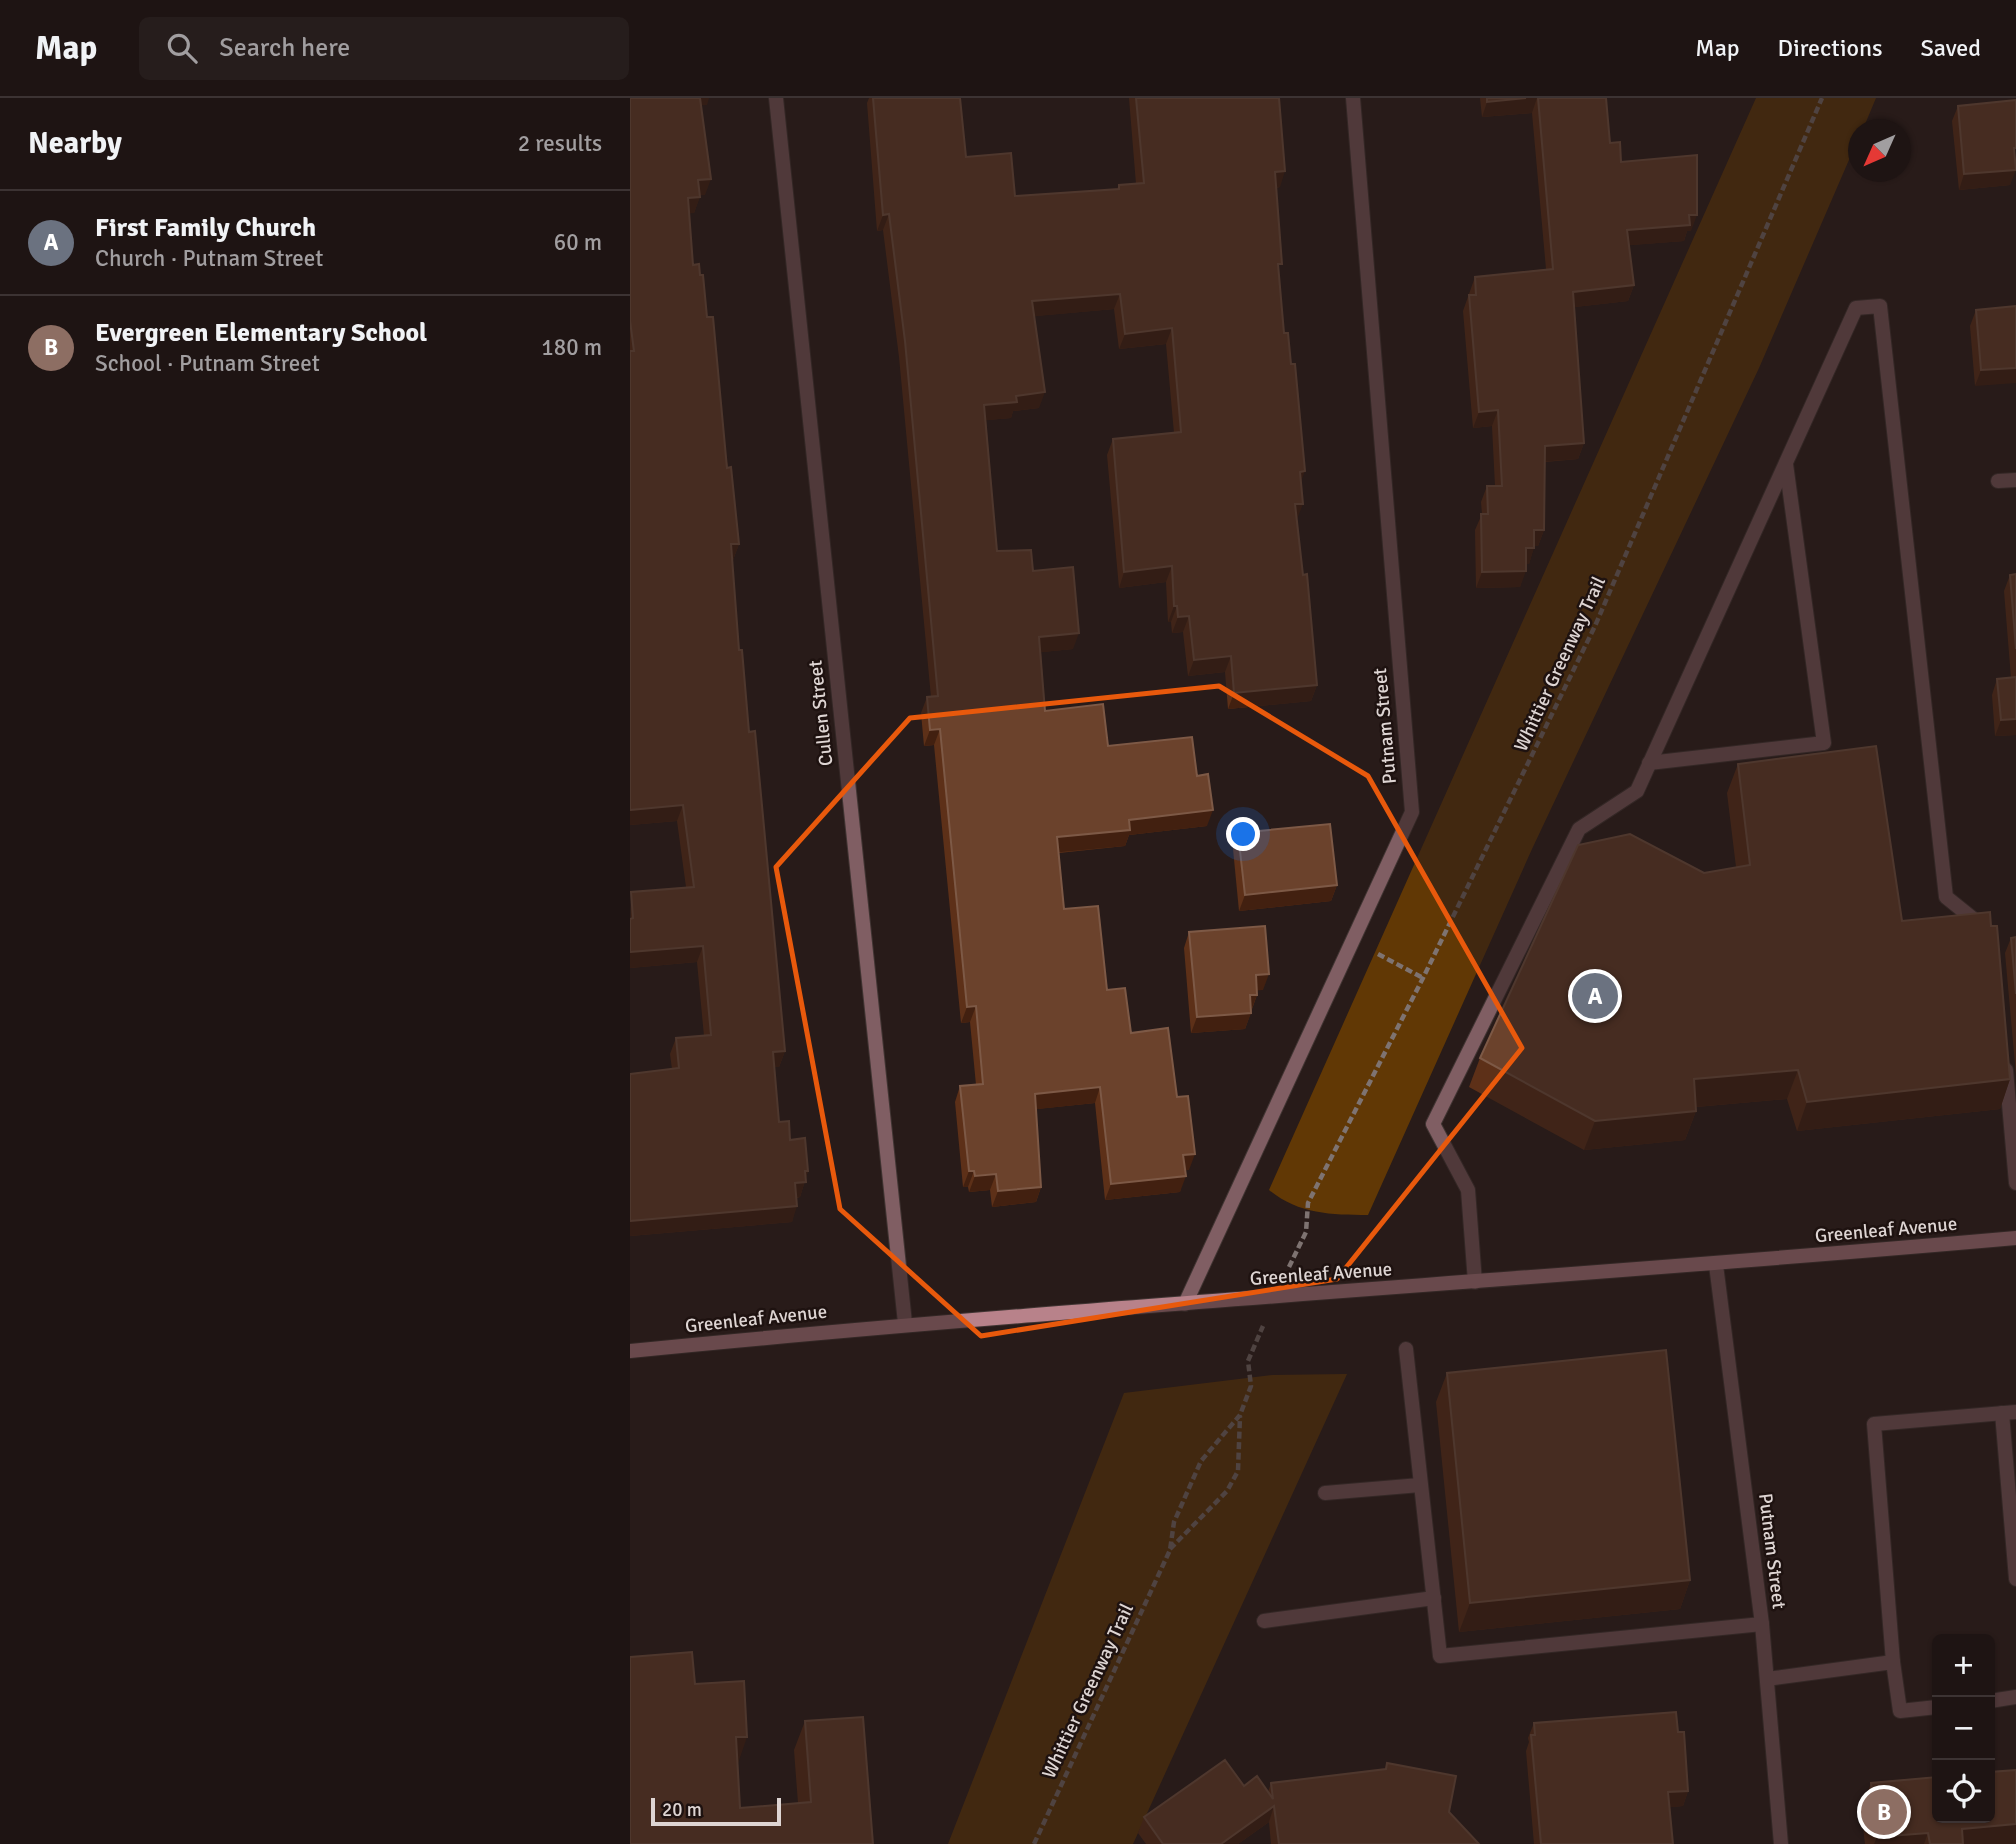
<!DOCTYPE html>
<meta charset="utf-8">
<style>
body{margin:0;font-family:Signika,sans-serif;background:#261d1c;color:#f1f3f6}
.controls{position:absolute;right:21px;bottom:21px;display:grid;overflow:hidden;border-radius:10px;box-shadow:0 2px 5px #0004}
.controls button{width:63px;height:63px;display:grid;place-items:center;padding:0;border:0;border-bottom:2px solid #3c3333;background:#1e1413;color:#f1f3f6;font:35px sans-serif}
.compass{position:absolute;left:1218px;top:21px;width:63px;height:63px;border-radius:50%;background:#1e1413;box-shadow:0 2px 5px #0004;rotate:225deg}
.scale{position:absolute;left:21px;bottom:18px;width:130px;box-sizing:border-box;padding-left:7px;border:4px solid #ded5d3;border-top:0;font-size:19px;line-height:24px;white-space:nowrap;color:#ded5d3;-webkit-text-stroke:5px #1e1210;paint-order:stroke}
.you{position:absolute;left:614px;top:737px;width:24px;height:24px;margin:-18px;border:5px solid #fff;border-radius:50%;background:#1a73e8;box-shadow:0 0 0 10px #1a73e833}
.badge{display:grid;place-items:center;width:46px;height:46px;border-radius:50%;background:#7c3aed;color:#fff;font-size:23px;font-weight:700}
.pin{position:absolute;translate:-50% -50%;border:4px solid #fff;box-shadow:0 2px 7px #0006}
.list{margin:0;padding:0;list-style:none}
h2{display:flex;justify-content:space-between;align-items:center;height:91px;margin:0;padding:0 28px;font-size:30px}
h2 small{font-size:23px;font-weight:400;color:#a19ea0}
.list li{display:grid;grid-template-columns:46px 1fr auto;gap:21px;align-items:center;box-sizing:border-box;height:105px;padding:0 28px;border-top:2px solid #3c3333}
.list b{display:block;font-size:26px;white-space:nowrap}
.list p{margin:0;font-size:23px;white-space:nowrap;color:#a19ea0}
.list em{font-size:23px;font-style:normal;color:#a19ea0}
.icon{flex:none;width:38px;height:38px;fill:none;stroke:currentColor;stroke-width:2;stroke-linecap:round;stroke-linejoin:round}
.map{position:relative;flex:none;width:1386px;height:1746px;overflow:hidden}
header{display:flex;align-items:center;gap:42px;box-sizing:border-box;height:98px;padding:0 35px;background:#1e1413;border-bottom:2px solid #3c3333}
header strong{font-size:33px}
nav{display:flex;gap:38px;margin-inline-start:auto;font-size:24px}
.search{width:490px;height:63px;background:#261d1c;display:flex;align-items:center;gap:18px;box-sizing:border-box;padding:0 24px;border-radius:10px;color:#a19ea0;font-size:26px}
main{display:flex}
aside{flex:1;background:#1e1413}
.map>svg:first-child{display:block}
.green{fill:#613805}
.lines{fill:none;stroke-linecap:round;stroke-linejoin:round}
.lane-casing{stroke:#413533;stroke-width:16}
.street-casing{stroke:#413533;stroke-width:16}
.secondary-casing{stroke:#413533;stroke-width:16}
.path{stroke:#7e7371;stroke-width:4.5;stroke-dasharray:7 3.5;stroke-linecap:butt}
.lane{stroke:#805e63;stroke-width:14}
.street{stroke:#805e63;stroke-width:14}
.secondary{stroke:#b8828a;stroke-width:14}
.wall{fill:#5d3018}
.shaded-wall{fill:#422010}
.building{fill:#6b422c;stroke:#7d5946;stroke-width:2}
.marked{fill:none;stroke:#e8590c;stroke-width:5;stroke-linejoin:round}
.labels{text-anchor:middle;dominant-baseline:central;stroke-width:5;stroke-linejoin:round;paint-order:stroke}
.street-label{font-size:19px;fill:#ded5d3;stroke:#1e1210}
</style>
<header>
<strong>Map</strong>
<div class="search"><svg class="icon" aria-label="search" viewBox="0 0 24 24"><circle cx="10" cy="10" r="6"/><path d="M15 15l6 6"/></svg>Search here</div>
<nav><a>Map</a><a>Directions</a><a>Saved</a></nav>
</header>
<main>
<aside>
<h2>Nearby<small>2 results</small></h2>
<ul class="list">
<li><span class="badge" style="background:#6b7280">A</span><div><b>First Family Church</b><p>Church · Putnam Street</p></div><em>60 m</em></li>
<li><span class="badge" style="background:#8d6e63">B</span><div><b>Evergreen Elementary School</b><p>School · Putnam Street</p></div><em>180 m</em></li>
</ul>
</aside>
<div class="map">
<svg width="1386" height="1746" viewBox="0 0 1386 1746">
<rect width="100%" height="100%" fill="#281b19"/>
<!-- green -->
<g class="green">
<path d="M1126,0h120l-13,31 -5,1v9l-99,229 -227,481 -164,366c-37,0 -70,-1 -99,-25z"/>
<path d="M717,1276l-214,470h-185l176,-451 149,-18z"/>
</g>
<g class="lines">
<defs>
<g id="lane">
<path d="M1019,665l175,-20 -38,-279"/>
<path d="M1376,972l10,113"/>
<path d="M845,1184l-7,-92 -35,-66 146,-295 58,-38 219,-483 24,-2 66,591 36,29"/>
<path d="M776,1251l34,307 322,-32"/>
<path d="M1372,1315l14,166"/>
<path d="M695,1395l95,-8"/>
<path d="M634,1523l170,-23"/>
<path d="M1263,1564l-19,-238 142,-12"/>
<path d="M1137,1581l126,-17 7,49 37,-4"/>
<path d="M1360,1603l26,-4"/>
</g>
<g id="street">
<path d="M146,0l129,1225"/>
<path d="M1368,383l18,-1"/>
<path d="M1086,1167l46,359 19,220"/>
<path d="M555,1206l227,-492 -59,-714"/>
</g>
<path id="secondary" d="M0,1253c461,-46 924,-72 1386,-113"/>
</defs>
<!-- lane casing -->
<use href="#lane" class="lane-casing"/>
<!-- street casing -->
<use href="#street" class="street-casing"/>
<!-- secondary casing -->
<use href="#secondary" class="secondary-casing"/>
<!-- path -->
<g class="path">
<path d="M748,856l45,24"/>
<path d="M659,1169l17,-35 2,-29 115,-225 172,-352 227,-528"/>
<path d="M540,1451l57,-58 11,-20 2,-55"/>
<path d="M404,1746l136,-294 4,-28 27,-61 39,-46 11,-29 -3,-25 15,-35"/>
</g>
<!-- lane -->
<use href="#lane" class="lane"/>
<!-- street -->
<use href="#street" class="street"/>
<!-- secondary -->
<use href="#secondary" class="secondary"/>
</g>
<!-- wall -->
<g class="wall">
<path d="M0,0l77,7h-6l4,90h-5l-6,18h-5l4,52 7,10 39,269 -6,16h-1l7,90 10,82 36,319 -6,16h-5l5,55 29,49 -8,26 -3,1 -5,24 -162,14v-162l42,-5 -2,-15 6,-16 28,-2 -7,-74 -67,6 1,-76 55,-5 -9,-66 -47,4z"/>
<path d="M239,0h91l6,59 49,39 102,-7 2,-4 17,-1 -7,-86h150l1,89 -4,1 3,85 5,60 17,149 -4,37 6,56 14,110 -6,16 -83,8 -3,-37 -37,4 -5,-44 -11,1 -1,-11h-3l-2,-40 -47,6 -12,-133 6,-16 61,-6 -8,-89 -47,5 -5,-40 -80,7 5,92 -26,3 -2,7 -25,2 11,131 36,20 40,78 -32,3 4,59 63,35 89,30 10,50 -78,9 -4,11 -66,7 5,56 67,124 46,64 12,73h-4l-5,22 -75,8 -10,-97 -59,6 5,78 -5,15 -44,5 -2,-17 -21,2 -1,-5h-5l-8,-85 5,-16 16,-1 -6,-63 -9,1 -27,-278 -10,1 -3,-33 6,-16h4l-32,-340 -16,-127 -6,1 -10,-128z"/>
<path d="M850,0h126l4,45 11,19 70,69h-4l-3,10 -55,4 5,40 -6,16 -54,6 10,136 -6,16 -33,3 -1,68 -6,16h-4l-5,18h-3l-6,23 -44,1 -1,-58 7,-16 -1,-12 6,-16h8l-3,-60 -19,2 -10,-117 12,-34 71,-8 -14,-156 -50,4z"/>
<path d="M1328,8l57,58 -5,21 -51,5 -7,-69z"/>
<path d="M1386,208l-41,80 -5,-60 6,-16z"/>
<path d="M1386,476v161l-21,1 -3,-41 5,-16 14,-1 -7,-87 6,-16z"/>
<path d="M1108,666l164,157 89,5 19,153 -10,30 -203,22 -10,-32 -91,8v4l-11,29 -101,10 -115,-63 11,-29 224,-185 32,-6 -9,-74z"/>
<path d="M608,735l99,52 -6,16 -92,10 -6,-62z"/>
<path d="M559,834l74,58h-6v5l-12,34 -54,4 -7,-85z"/>
<path d="M1386,839v138l-11,-122 6,-15z"/>
<path d="M817,1275l243,207 -10,29 -221,23 -23,-230z"/>
<path d="M65,1586l43,80 2,44 58,-5 -4,-53 11,-29 68,123h-243z"/>
<path d="M904,1625l144,9 10,59 -5,15 -13,1 3,37h-139l-8,-93 3,-9 -1,-4z"/>
<path d="M757,1665l62,49 30,32h-208l-2,-22 -31,22h-92l-8,-11 6,-16 100,-31 24,6 3,-9 114,-14z"/>
<path d="M1241,1685l145,61h-151l-4,-34z"/>
</g>
<!-- shaded-wall -->
<g class="shaded-wall">
<path d="M66,0h13l-2,7 -13,1z"/>
<path d="M896,0h11l-5,15 -50,4 5,-15z"/>
<path d="M1386,72l-6,15 -51,5 5,-16z"/>
<path d="M655,73l-5,16 -11,1 6,-16z"/>
<path d="M81,81l-6,16 -13,1 6,-16z"/>
<path d="M70,99l-6,16 -12,1 6,-16z"/>
<path d="M259,116l-6,16 -6,1 6,-16z"/>
<path d="M1059,117h8l-6,16h-4l-3,10 -63,5 6,-16z"/>
<path d="M1004,187l-6,16 -61,7 6,-16z"/>
<path d="M490,196l-6,15 -87,8 5,-16z"/>
<path d="M542,230l-6,16 -47,5 6,-15z"/>
<path d="M1386,270v15l-41,3 6,-16z"/>
<path d="M415,294l-6,16 -26,3 -2,7 -32,3 5,-16 32,-9z"/>
<path d="M868,312l-6,16 -19,2 6,-16z"/>
<path d="M954,345l-6,16 -39,3 6,-16z"/>
<path d="M675,373l-6,16 1,-15z"/>
<path d="M665,406h8l-6,15z"/>
<path d="M904,432h10l-6,16h-10z"/>
<path d="M101,446h8l-6,16h-8z"/>
<path d="M896,450h8l-5,16h-9z"/>
<path d="M542,468l-6,16 -47,6 5,-16z"/>
<path d="M896,473l-6,16 -44,1 6,-16z"/>
<path d="M544,508h3l-6,16h-3z"/>
<path d="M559,518l-6,16 -11,1 6,-16z"/>
<path d="M449,535l-6,16 -39,4 5,-16z"/>
<path d="M601,558l-6,16 -37,4 6,-16z"/>
<path d="M687,587l-6,16 -83,8 6,-16z"/>
<path d="M1386,621v16l-21,1 6,-16z"/>
<path d="M310,631l-6,16 -10,1 6,-16z"/>
<path d="M53,707l-6,16 -47,4v-15z"/>
<path d="M583,712l-6,16 -78,9 -4,11 -74,7 6,-16 72,-17z"/>
<path d="M707,787l-6,16 -92,10 6,-16z"/>
<path d="M73,848l-6,16 -67,6v-16z"/>
<path d="M639,876l-6,16 -13,1 6,-16z"/>
<path d="M620,897h7l-6,16h-7z"/>
<path d="M346,908l-6,16 -9,1 6,-16z"/>
<path d="M621,915l-6,16 -54,4 6,-16z"/>
<path d="M155,953l-6,16h-12l6,-15z"/>
<path d="M1168,972l-11,29 -103,9 10,-29z"/>
<path d="M1380,981l-10,30 -203,22 10,-29z"/>
<path d="M470,989l-5,16 -66,7 6,-16z"/>
<path d="M1066,1013l-11,29 -101,10 11,-29z"/>
<path d="M565,1056l-6,16 -11,1 5,-16z"/>
<path d="M175,1073h3l-8,26 -11,1 6,-15z"/>
<path d="M339,1073h5l-6,16h-5z"/>
<path d="M366,1076l-6,16 -21,2 6,-16z"/>
<path d="M556,1078l-6,16 -75,8 6,-16z"/>
<path d="M411,1089l-5,15 -44,5 6,-16z"/>
<path d="M167,1108l-5,16 -162,14v-15z"/>
<path d="M1060,1482l-10,29 -221,23 11,-29z"/>
<path d="M106,1639h11l-10,29z"/>
<path d="M1058,1693l-5,15 -20,2 5,-16z"/>
<path d="M644,1708l-5,16 -31,22h-17z"/>
<path d="M1386,1726v20h-60l6,-15z"/>
<path d="M1298,1735l-4,11h-50l3,-7z"/>
</g>
<!-- building -->
<g class="building">
<path d="M0,0h70l11,81 -13,1 2,17 -12,1 5,67 6,-1 1,11h3l4,42h6l14,151 4,-1 8,77h-8l8,106h3l7,82 6,-1 30,320 -12,1 6,70 10,-1 1,19 15,-2 3,33h-3l1,11 -11,1 2,23 -167,15v-147l49,-6 -3,-30 35,-3 -8,-89 -73,6v-33l3,-1 -2,-26 63,-5 -11,-82 -53,5v-459h4l-4,-30z"/>
<path d="M243,0h87l6,59 45,-4 4,43 104,-7v-4l25,-2 -8,-85h143l6,73 -10,1 7,92h-4l6,69h4l3,31h4l10,107 -5,1 3,32h-8l8,71 4,-1 10,111 -83,8 -3,-37 -37,4 -5,-44 -11,1 -1,-11h-3l-2,-40 -48,6 -11,-133 68,-7 -9,-104 -47,6 -5,-40 -88,7 13,91 -29,4 1,6 -33,3 13,146 34,-1 2,21 40,-4 6,66 -40,4 6,74 58,-7 5,42 84,-9 5,39 11,-2 5,36 -84,10 1,10 -73,7 7,72 34,-3 9,84 18,-2 6,45 37,-5 9,69 11,-1 7,58 -12,1 3,21 -75,8 -11,-97 -65,7 6,93 -43,4 -2,-17 -21,2 -1,-5h-5l-9,-85 23,-2 -7,-78 -9,1 -27,-278 -10,1 -3,-33 11,-1 -33,-355 -16,-127 -6,1z"/>
<path d="M857,0h39l-39,4z"/>
<path d="M908,0h68l4,45 10,-1 1,20 76,-7v60h-8l1,10 -63,5 7,55 -61,7 11,151 -39,3 -1,84h-10v18h-8v23l-44,1 -1,-58h7l-1,-28h15l-4,-76 -19,2 -10,-117h7l-1,-18 78,-8z"/>
<path d="M1386,2v48h-2l2,22 -52,4 -6,-68z"/>
<path d="M1386,208v62l-35,2 -5,-60z"/>
<path d="M1386,476v75l-6,-74z"/>
<path d="M1386,579v42l-15,1 -4,-41z"/>
<path d="M1246,648l26,175 88,-9 1,14h6l13,153 -203,23 -9,-32 -104,9 2,32 -101,10 -115,-63 98,-213 52,-11 74,39 46,-8 -12,-101z"/>
<path d="M700,726l7,61 -92,10 -7,-62z"/>
<path d="M635,828l4,48 -13,1 1,20h-7l1,18 -54,4 -8,-85z"/>
<path d="M1386,839v57l-5,-56z"/>
<path d="M1036,1252l24,230 -220,23 -23,-230z"/>
<path d="M62,1554l3,32 49,-3 3,56h-11l4,71 71,-6 -6,-81 58,-4 10,127h-243v-187z"/>
<path d="M1046,1614l2,20h6l4,59 -20,1 5,52h-132l-10,-109h4l-1,-12z"/>
<path d="M595,1662l19,26 13,-10 16,23 -2,-16 115,-14 1,-6 69,13 -7,36 30,32h-200l-5,-38 -53,38h-58l-19,-27z"/>
<path d="M1386,1672v54l-54,5 1,15h-33l-2,-11 -51,4 -6,-54 66,-6v41h53v-46z"/>
</g>
<!-- marked area -->
<path d="M0 0H1386V1746H0ZM589,588l149,90 154,272 -185,231 -356,57 -141,-127 -64,-342 134,-149z" fill="#281b19" fill-opacity=".55" fill-rule="evenodd"/>
<path class="marked" d="M589,588l149,90 154,272 -185,231 -356,57 -141,-127 -64,-342 134,-149z"/>
<g class="labels">
<!-- street labels -->
<g class="street-label">
<text transform="translate(930 566) rotate(-65)">Whittier Greenway Trail</text>
<text transform="translate(191 615) rotate(-96)">Cullen Street</text>
<text transform="translate(755 628) rotate(-95)">Putnam Street</text>
<text transform="translate(1256 1132) rotate(-5)">Greenleaf Avenue</text>
<text transform="translate(691 1176) rotate(-4)">Greenleaf Avenue</text>
<text transform="translate(126 1221) rotate(-6)">Greenleaf Avenue</text>
<text transform="translate(1142 1453) rotate(83)">Putnam Street</text>
<text transform="translate(458 1593) rotate(-65)">Whittier Greenway Trail</text>
</g>
</g>
</svg>
<div class="controls">
<button>+</button>
<button>−</button>
<button><svg class="icon" aria-label="locate" viewBox="0 0 24 24"><circle cx="12" cy="12" r="6"/><path d="M12 2v4M12 18v4M2 12h4M18 12h4"/></svg></button>
</div>
<svg class="compass" viewBox="-18 -18 36 36"><path d="M0-13l5 13h-10z" fill="#e53935"/><path d="M0 13l5-13h-10z" fill="#a19ea0"/></svg>
<div class="scale">20 m</div>
<div class="you"></div>
<div class="pin badge" style="left:965px;top:898px;background:#6b7280">A</div>
<div class="pin badge" style="left:1254px;top:1714px;background:#8d6e63">B</div>
</div>
</main>
